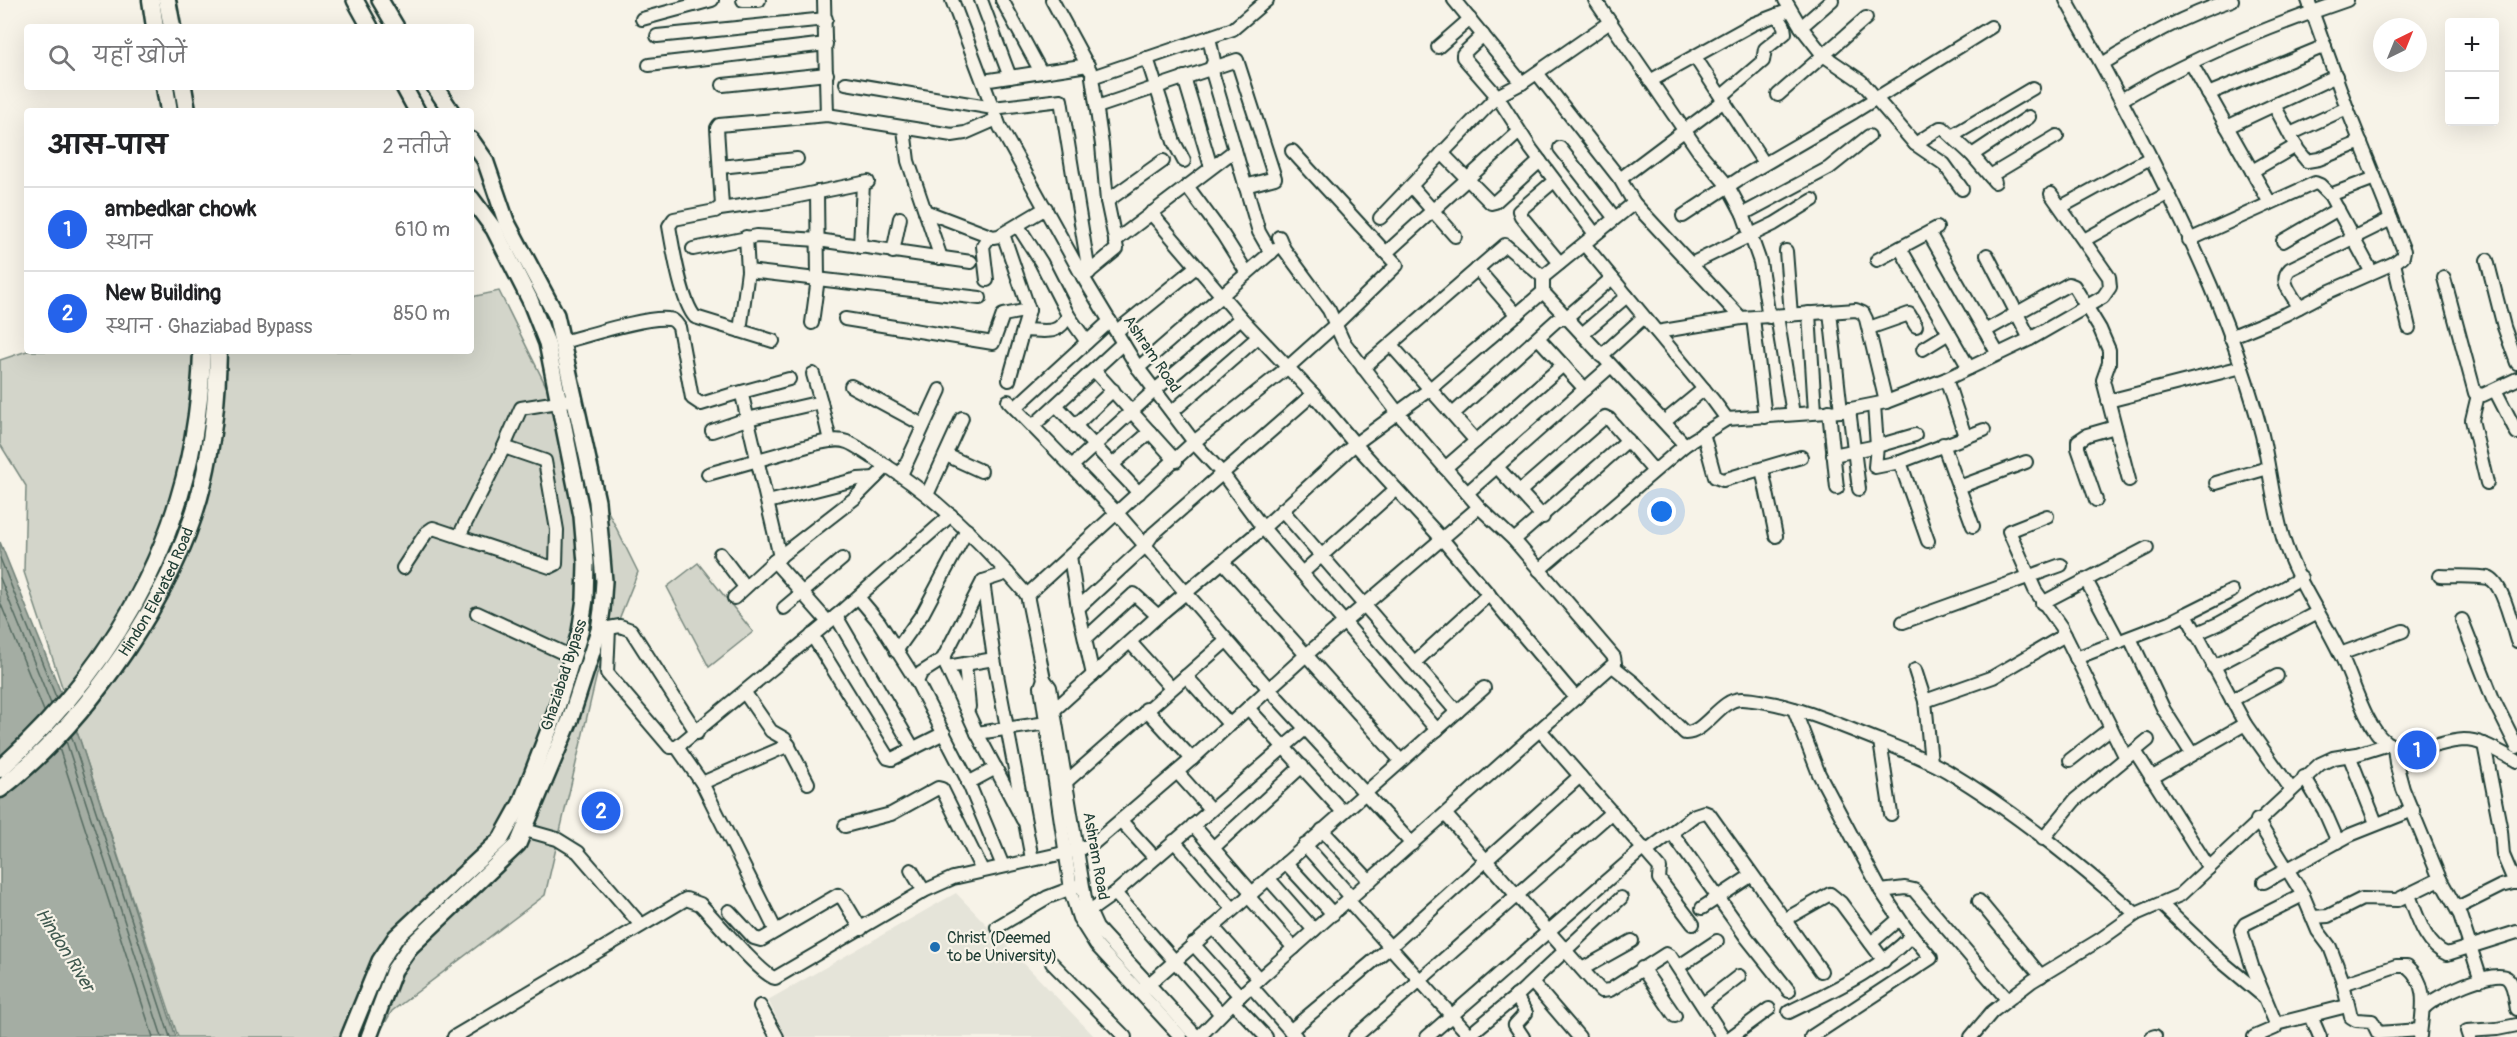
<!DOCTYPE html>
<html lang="hi">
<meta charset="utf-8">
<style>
body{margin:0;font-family:Pangolin,"Playpen Sans Deva",sans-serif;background:#f2f2f2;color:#202124}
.controls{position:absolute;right:18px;top:18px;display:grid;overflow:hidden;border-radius:6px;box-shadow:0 6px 24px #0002}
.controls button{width:54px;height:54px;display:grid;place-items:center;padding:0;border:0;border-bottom:2px solid #e0e0e0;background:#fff;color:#202124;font:30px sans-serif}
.compass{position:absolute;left:2373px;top:18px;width:54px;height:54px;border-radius:50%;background:#fff;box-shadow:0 6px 24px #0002;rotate:43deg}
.you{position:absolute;left:1662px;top:512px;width:21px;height:21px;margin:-15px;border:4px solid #fff;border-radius:50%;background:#1a73e8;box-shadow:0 0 0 9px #1a73e833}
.badge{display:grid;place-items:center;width:39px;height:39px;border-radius:50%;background:#2563eb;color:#fff;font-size:20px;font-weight:700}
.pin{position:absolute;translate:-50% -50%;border:3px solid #fff;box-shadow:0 2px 6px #0006}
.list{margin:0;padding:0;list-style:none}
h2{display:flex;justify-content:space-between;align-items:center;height:78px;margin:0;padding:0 24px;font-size:26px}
h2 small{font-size:20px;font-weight:400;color:#757577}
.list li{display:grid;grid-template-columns:39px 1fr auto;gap:18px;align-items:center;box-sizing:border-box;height:84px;padding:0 24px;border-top:2px solid #e0e0e0}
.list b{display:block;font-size:22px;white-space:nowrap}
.list p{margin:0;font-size:20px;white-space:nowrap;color:#757577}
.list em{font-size:20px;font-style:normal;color:#757577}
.icon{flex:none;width:33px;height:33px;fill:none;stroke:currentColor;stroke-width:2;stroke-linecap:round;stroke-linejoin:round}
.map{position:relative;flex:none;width:2517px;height:1037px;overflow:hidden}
.search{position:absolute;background:#fff;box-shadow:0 6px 24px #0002;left:24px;top:24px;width:450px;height:66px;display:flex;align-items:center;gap:15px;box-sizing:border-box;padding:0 21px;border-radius:6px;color:#757577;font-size:22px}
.panel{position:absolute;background:#fff;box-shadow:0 6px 24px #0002;left:24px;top:108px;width:450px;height:246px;border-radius:6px}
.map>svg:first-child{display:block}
.built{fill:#e5e4d9}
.green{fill:#d3d5ca;stroke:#79897f;stroke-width:1.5}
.water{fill:#a4ada3;stroke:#6f8077;stroke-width:1.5}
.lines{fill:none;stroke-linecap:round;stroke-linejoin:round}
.shore{stroke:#546a60;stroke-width:1.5}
.minor-casing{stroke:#1f3d34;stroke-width:16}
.major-casing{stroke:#1f3d34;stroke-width:20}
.highway-casing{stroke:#1f3d34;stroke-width:21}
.minor{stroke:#f7f3e8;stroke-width:12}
.major{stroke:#f7f3e8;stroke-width:15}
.highway{stroke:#f7f3e8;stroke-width:16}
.poi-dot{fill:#1f6fb2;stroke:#f7f3e8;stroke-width:2}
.labels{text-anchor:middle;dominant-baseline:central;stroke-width:4.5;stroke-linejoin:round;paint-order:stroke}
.street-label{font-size:16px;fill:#1f3d34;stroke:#f7f3e8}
.poi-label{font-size:16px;fill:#1f3d34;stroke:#f7f3e8;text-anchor:start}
.water-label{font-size:18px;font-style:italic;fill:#405950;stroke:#f7f3e8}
</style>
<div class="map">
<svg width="2517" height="1037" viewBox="0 0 2517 1037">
<rect width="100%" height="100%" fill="#f7f3e8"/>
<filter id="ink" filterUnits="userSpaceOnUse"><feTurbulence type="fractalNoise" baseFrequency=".0167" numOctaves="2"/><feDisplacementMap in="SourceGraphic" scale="12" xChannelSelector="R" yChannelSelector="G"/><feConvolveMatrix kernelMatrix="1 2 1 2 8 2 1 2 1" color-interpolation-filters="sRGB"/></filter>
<g filter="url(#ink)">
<!-- built -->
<path class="built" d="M956,893l139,144h-309l-18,-37z"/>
<!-- green -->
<g class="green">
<path d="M499,291l139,281 -41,102 -52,221 -153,116 -15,26h-199l-154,-465 2,-86 -26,-42v-84l27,-9h444v-54z"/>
<path d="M698,563l55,69 -44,35 -42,-80z"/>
</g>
<!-- water -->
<path class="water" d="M0,542l80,198 96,297h-176z"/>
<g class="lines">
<!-- shore -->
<g class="shore">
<path d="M0,558l56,139"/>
<path d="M0,578l51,126"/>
<path d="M0,602l44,109"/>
<path d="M71,735l99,302"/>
<path d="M66,741l96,296"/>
<path d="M59,748l94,289"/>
</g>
<defs>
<g id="minor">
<path d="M743,0h16"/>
<path d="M824,0l3,115"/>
<path d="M952,0l48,127 83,150 55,91 56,74 -167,153 17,84 6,8 36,217 11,24 100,109"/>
<path d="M981,0l29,77"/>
<path d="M1002,0l39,72"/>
<path d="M1052,0l38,70"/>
<path d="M1454,0l68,83"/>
<path d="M1595,0l105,153 28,33 15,28"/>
<path d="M1785,0l16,27"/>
<path d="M1832,0l-31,27 22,28 38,26 54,63 29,20 18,25"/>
<path d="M2066,0c52,92 103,188 145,286 20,48 38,98 51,149 8,34 11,69 21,103 13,44 43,83 61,124 10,22 23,67 42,80 25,18 51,-1 78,-2 19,0 37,13 53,21"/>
<path d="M642,19l70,-19"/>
<path d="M1483,35l-20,19v3l34,39 34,53 64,85"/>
<path d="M657,36l169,-17"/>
<path d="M1209,37l5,24 -3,7 48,164 12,21"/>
<path d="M1438,47l32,-28"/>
<path d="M1695,57l69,106"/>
<path d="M1147,58l27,84 10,19"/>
<path d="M2191,63l79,140"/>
<path d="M2102,64c42,-26 83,-49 130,-64"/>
<path d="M649,65l177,-21"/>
<path d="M1537,73l83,106 14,24 107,115"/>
<path d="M1184,77l27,90"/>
<path d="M983,81l105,-16"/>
<path d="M1650,81l103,-57 37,-14"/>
<path d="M846,83l147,25 68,-8 28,173"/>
<path d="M723,85l104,-11"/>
<path d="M2208,94l117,-48"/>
<path d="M1778,95l88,-77"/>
<path d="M1722,96l41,-35 2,-12 20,-16 -1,-7 -7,-11"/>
<path d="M2121,100c70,-42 149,-74 226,-100"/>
<path d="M2274,105l24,45 9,11 12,-2 42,-17"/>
<path d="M1097,107l140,-47 38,118 -30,8"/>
<path d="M2227,127l109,-51"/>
<path d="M904,129l4,32 33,97"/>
<path d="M2290,134l57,-26"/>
<path d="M1952,136l81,-48"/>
<path d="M1915,144l25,-16h3l29,27 23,27"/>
<path d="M1560,148l54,69"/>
<path d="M1442,153l49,50 4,-1 45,-41"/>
<path d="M1972,155l57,-38"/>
<path d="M720,167l77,-8"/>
<path d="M2252,171l44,-25"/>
<path d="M1990,176l67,-40"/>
<path d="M1620,179l105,-79"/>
<path d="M1554,181l-35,30 2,5 39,47"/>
<path d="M1187,186l36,49 24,38"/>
<path d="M1411,186l44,50"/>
<path d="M2330,195l45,-17"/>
<path d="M1107,201l56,-40"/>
<path d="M2061,207l89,-49"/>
<path d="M720,209l49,-7 99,-20"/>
<path d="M925,211l68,26 6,-1 47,-28"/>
<path d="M1151,213l90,105 72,76 42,50 87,95 134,159"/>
<path d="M1683,216l59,-39 112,-65 137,-85"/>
<path d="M1380,218l117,-122 25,-13 88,-61"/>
<path d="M1929,233l69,121"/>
<path d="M1003,234l26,76 -6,20"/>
<path d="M2084,240l83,-46"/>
<path d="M2189,240l126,-57 5,2 10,10 41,76"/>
<path d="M1115,241l120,-91"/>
<path d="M2283,241l55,-32"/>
<path d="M1584,244l129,156 14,19"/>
<path d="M860,247l3,-64"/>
<path d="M1900,248l69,120"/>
<path d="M693,249l64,-13 61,4 153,22"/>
<path d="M1786,251l5,64"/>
<path d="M893,252l7,-34"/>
<path d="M1387,252l132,-120"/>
<path d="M1987,255l43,84"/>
<path d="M1877,260l60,-32"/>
<path d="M2487,260l17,67 13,36"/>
<path d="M2394,263l15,65"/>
<path d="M1691,264l83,-40 39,-24"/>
<path d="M1477,269l40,46"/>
<path d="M748,271l232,27"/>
<path d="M1083,277l34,-28 -10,-48 -5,-56 -10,-68 141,-48 34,-29"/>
<path d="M2444,278l31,115 8,2 34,-16"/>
<path d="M987,280l-4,-34 7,-10"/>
<path d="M1543,292l142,153"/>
<path d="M2299,307c-7,-13 -21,-26 -9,-38l101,-50"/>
<path d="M1830,312l11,99"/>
<path d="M1809,313l6,99"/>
<path d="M1068,315l19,27"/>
<path d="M1777,316l16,98"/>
<path d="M1769,317l-9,-55 -17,-48 86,-46 40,-32"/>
<path d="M1753,318l12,99"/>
<path d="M845,319l148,24 10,-28 26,-5"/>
<path d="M812,323l6,-45 -1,-86"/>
<path d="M1869,328l40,-14 7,12"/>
<path d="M740,331l8,-60 -2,-34"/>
<path d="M1117,331l79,-64"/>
<path d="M1985,331l84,-47 5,2 26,43 9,21v13l-6,17 26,100"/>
<path d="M1657,332l84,-14 115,-8 7,3 3,6 20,83"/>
<path d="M1582,334l45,-38"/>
<path d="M2230,337l56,-23 42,-22 66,-29 9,-7 1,-5 -57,-143 -39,-108"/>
<path d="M1539,339l46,50"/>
<path d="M773,341l-78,-24c-14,-16 -22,-69 -26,-91l5,-7 41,-8 7,-5 -5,-78 2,-3 108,-10 125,20 13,-2 32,-14"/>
<path d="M563,342c23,-6 84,-26 105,-23 6,0 8,4 11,8l13,71 9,6 36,-11 5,2 38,162"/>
<path d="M1391,345l85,96"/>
<path d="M1923,349l26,-16"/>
<path d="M1601,356l43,-39"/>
<path d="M1138,368l137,-119"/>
<path d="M1363,368l142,-123 38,32"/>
<path d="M1094,370l82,91"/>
<path d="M813,374l8,28"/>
<path d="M1946,379l19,57"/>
<path d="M1009,380l14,-50c20,0 36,7 45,-15l-27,-53 -23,-36"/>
<path d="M851,386l72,39"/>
<path d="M2495,390l22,43"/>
<path d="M738,393l51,-14"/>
<path d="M2478,395l-6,25 15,63"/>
<path d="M1008,401l109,112 152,176 143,155"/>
<path d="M2108,401l134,-34"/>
<path d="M1056,405l83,88"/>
<path d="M1874,405l3,41 38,-11"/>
<path d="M1015,408l95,-87"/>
<path d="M1849,409l10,80"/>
<path d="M1829,411l8,77"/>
<path d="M1172,412l86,-75"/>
<path d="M1453,414l104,-94 10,-3 45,-39"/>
<path d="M1664,422l40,-33"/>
<path d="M1034,425l89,-82"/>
<path d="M1075,426l38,-36"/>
<path d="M712,431l35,-12 74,-17 9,39"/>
<path d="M1703,433l12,44 8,3 78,-23"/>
<path d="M1194,442l93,-74 48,-43 62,-60 -105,-114"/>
<path d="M1194,443l28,30 41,55 174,202"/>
<path d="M1943,444l30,82"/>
<path d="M946,455l35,16"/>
<path d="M1833,455l44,-9 -2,21 25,-5 28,79"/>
<path d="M1900,462l84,-32"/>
<path d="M1112,465l38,-33"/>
<path d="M1072,466l83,-76 86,-72"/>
<path d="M1496,466l47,51"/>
<path d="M1445,468l118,-103"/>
<path d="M1762,469l14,67"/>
<path d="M708,474l107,-30c10,-2 21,-6 32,-2 9,3 18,11 27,16 60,36 108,85 153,137"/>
<path d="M901,475l39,-85"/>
<path d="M2216,483l52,-15"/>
<path d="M1959,487l67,-25"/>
<path d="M1519,492l86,-75 4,2 45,52"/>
<path d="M1467,493l144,-127"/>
<path d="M927,495l35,-77"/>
<path d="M2096,500l-18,-52v-7l9,-6 28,-8"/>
<path d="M768,502l90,-23 17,-1"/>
<path d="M1282,510l175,202"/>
<path d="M2047,516l-38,15 26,59 26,37 65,131"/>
<path d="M459,536l43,-85 19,-43 55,-9"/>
<path d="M1514,540l114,-100"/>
<path d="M720,554l25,33"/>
<path d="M1070,556l8,52 15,67"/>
<path d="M774,561l54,61"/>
<path d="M1223,562l178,199"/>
<path d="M403,568l23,-35 7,-5 117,39 6,-3 1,-34 -12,-69 -41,-14"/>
<path d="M1539,570l146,-125 42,-26 114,-8 45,-9 60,-23 84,-40 73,-42 7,-10 -1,-10 -58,-83"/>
<path d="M1008,573l-25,8 -40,78 34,74 46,87"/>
<path d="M1302,573l94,-84"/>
<path d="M2440,576c15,1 33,-1 48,2 15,4 24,48 29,63"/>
<path d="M2086,580l33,62"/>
<path d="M983,581l11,78 38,200"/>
<path d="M858,597l21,25 38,60"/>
<path d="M734,598l40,-37 81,-63 32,-32"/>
<path d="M2042,603l105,-55"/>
<path d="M784,608l58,-49"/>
<path d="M1078,608l66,-61 9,-13 160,-140"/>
<path d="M477,613l95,44"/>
<path d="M2186,614l59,110 46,65"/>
<path d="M836,616l77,132"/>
<path d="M2462,620l31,79 24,48"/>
<path d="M1903,622l158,-57"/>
<path d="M609,628l-2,45 63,74h7l159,-131 115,-101"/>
<path d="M603,629l17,-3 11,4 66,103"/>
<path d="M2195,634l25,-11 81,-45"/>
<path d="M812,635l76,123 4,1 52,-26"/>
<path d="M2130,638l34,72 28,44"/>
<path d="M1085,639l49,-45 24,22"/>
<path d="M1130,642l41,46"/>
<path d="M896,651l27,-38 44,-83"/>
<path d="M2340,654l63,-23"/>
<path d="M2076,658l94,-36 62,-31"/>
<path d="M943,659l-22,14 -4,9 49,95 37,89"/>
<path d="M1415,662l74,-68"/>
<path d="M965,664l4,43"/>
<path d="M947,667l47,-8"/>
<path d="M1614,667l20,16 51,50c20,1 35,-35 57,-34 38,2 78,18 113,32 31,13 63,23 92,40 67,40 130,92 189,143"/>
<path d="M2213,667l105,-55"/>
<path d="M1915,670l10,31 6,61"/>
<path d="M1186,676l44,49"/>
<path d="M1044,679l-3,8 31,209 7,22 17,27 85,92"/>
<path d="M745,693l26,38 14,8 23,44"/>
<path d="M2232,700l45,-24"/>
<path d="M1925,701l68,-24 72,-42"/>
<path d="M1248,708l95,104"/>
<path d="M1146,709l46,50"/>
<path d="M1794,709l25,65 62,117 24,36 26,31 -120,79"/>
<path d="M1046,711l8,-1 104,-94 105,-88 92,-84 75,-55 113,-97v-15l91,-74"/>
<path d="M1540,730l120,138 -1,11 34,45"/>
<path d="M977,733l70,-10"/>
<path d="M1880,741l11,73"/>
<path d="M2484,744l17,87 2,24 12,28"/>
<path d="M677,747l25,36 74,148"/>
<path d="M2394,747l2,16 7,26 37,90 20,36 21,65"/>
<path d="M2135,751l74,117"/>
<path d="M2349,755l27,68"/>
<path d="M2070,760l41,-32"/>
<path d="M1177,772l33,37"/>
<path d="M2304,777l20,33 14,32"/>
<path d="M2151,778l94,-54"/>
<path d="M702,783l87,-38"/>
<path d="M968,783l28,-15"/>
<path d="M1062,783l5,-2 159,-140"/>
<path d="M1446,815l155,176 9,-1 56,-36 5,3 52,80"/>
<path d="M2257,820l46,75 15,36 12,16 12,32 9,38 5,3 16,1 6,12 42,-3"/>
<path d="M1121,821l34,37"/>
<path d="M1193,825l59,68"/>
<path d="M845,826l46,-12 47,-26 4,1 40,81"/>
<path d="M525,830l32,9 21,13 63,73"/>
<path d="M1322,830l48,51"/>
<path d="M1672,833l75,105 42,53"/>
<path d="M2043,839l32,-39 73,-60"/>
<path d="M1174,841l59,68"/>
<path d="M1305,845l46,52"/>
<path d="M1213,848l89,-82"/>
<path d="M1646,852l49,-37 9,-3 5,2 112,157"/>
<path d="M1286,863l47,51"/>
<path d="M911,870l13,21"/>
<path d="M1269,879l45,51"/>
<path d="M2264,882l86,-47 63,-25"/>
<path d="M1881,891l24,-3 9,2 93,109"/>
<path d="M1115,893l106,121"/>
<path d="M2409,895c8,20 16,51 38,59l70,-22"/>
<path d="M1248,896l46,52"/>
<path d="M1348,900l121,135"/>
<path d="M1979,901l62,75"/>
<path d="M2161,904l60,57 42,35"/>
<path d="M1702,908l50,-33"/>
<path d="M2457,908l44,-22 16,-4"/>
<path d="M729,911l25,27 7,2 77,-45 5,4 18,30"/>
<path d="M1084,915l31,-22 190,-164"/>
<path d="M2313,917l15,-1 34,-17 35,1 43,-21"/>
<path d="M1784,920l46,-26 11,9 43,58"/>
<path d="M997,927l51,-30 29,-11"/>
<path d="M1213,927l46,52"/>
<path d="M1871,943l28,-24"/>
<path d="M1193,944l47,52"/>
<path d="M1052,963l73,74"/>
<path d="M1678,967l39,-26"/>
<path d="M1642,968l33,48"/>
<path d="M1582,969l50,-28"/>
<path d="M1532,982l47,55"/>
<path d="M2343,984l53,-18h11c23,19 15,45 13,70"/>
<path d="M1251,986l45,51"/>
<path d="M1140,992l344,-304"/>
<path d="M1516,996l10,17 -11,12 8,12"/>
<path d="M1233,1002l33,35"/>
<path d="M1703,1004l36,-28"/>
<path d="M760,1006l17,31"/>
<path d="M2425,1007c10,-11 69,-39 82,-29 8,6 8,22 10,31"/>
<path d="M1789,1012c44,-22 89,-41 123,-77"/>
<path d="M2311,1016l9,21"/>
<path d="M2276,1024l71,-18"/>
<path d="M1290,1031l100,-84 190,-171"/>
<path d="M454,1037l232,-138 14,5c13,13 61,71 75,74l149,-87 29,-13 124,-28 17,-7 98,-84 114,-104 173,-148"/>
<path d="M1199,1037l34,-35 382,-339 -1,-6 -100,-117 -35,-33 -81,-94 -55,-72 -14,-31 -45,-61 -5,-12"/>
<path d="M1355,1037l257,-225"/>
<path d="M1427,1037l217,-189"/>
<path d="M1467,1037l53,-44 101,-95"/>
<path d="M1731,1037l38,-28"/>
<path d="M1971,1037l21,-25 40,-31 69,-42 35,-25 44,-19 140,-131 13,-6 24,-4 32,-10"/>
<path d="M2152,1037l3,-1"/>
<path d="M2254,1037l21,-9 1,-4 -24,-58 -11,-36 4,-6 58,-29"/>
<path d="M2469,1037l-2,-6 30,-2 20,-4"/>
</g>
<g id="major">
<path d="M355,0l15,27"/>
<path d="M380,0l16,27"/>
<path d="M404,87l13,24"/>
<path d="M435,87l16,24"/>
<path d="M349,1037l31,-76 16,-24 105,-98 20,-36 33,-86 26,-85 5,-33 1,-36 -4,-47 -35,-173 -17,-43 -36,-71 -23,-31"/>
<path d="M369,1037l25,-67 16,-23 108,-103 52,-124 29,-90 3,-20 2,-29 -7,-80 -41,-186 -50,-94 -21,-61 -14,-20"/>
</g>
<g id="highway">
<path d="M151,0l4,27"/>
<path d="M167,0l5,27"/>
<path d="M165,87l4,24"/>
<path d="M183,87l4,24"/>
<path d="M0,769c124,-111 198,-250 202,-418"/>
<path id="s1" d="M0,789c89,-69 177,-197 203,-307 10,-42 14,-88 15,-131"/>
</g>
</defs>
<!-- minor casing -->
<use href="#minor" class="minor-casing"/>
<!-- major casing -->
<use href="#major" class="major-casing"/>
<!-- highway casing -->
<use href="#highway" class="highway-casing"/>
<!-- minor -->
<use href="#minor" class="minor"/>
<!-- major -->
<use href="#major" class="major"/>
<!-- highway -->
<use href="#highway" class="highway"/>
</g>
</g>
<!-- markers -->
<circle class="poi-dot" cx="935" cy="947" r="6"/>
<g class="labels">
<!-- street labels -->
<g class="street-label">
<text transform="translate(1152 354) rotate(56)">Ashram Road</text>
<text stroke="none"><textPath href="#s1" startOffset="254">Hindon Elevated Road</textPath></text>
<text transform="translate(564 675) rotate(-72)">Ghaziabad Bypass</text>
<text transform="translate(1096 856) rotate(80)">Ashram Road</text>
</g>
<!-- poi labels -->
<g class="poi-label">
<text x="947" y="938">Christ (Deemed<tspan x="947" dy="18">to be University)</tspan></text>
</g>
<!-- water labels -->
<g class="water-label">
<text transform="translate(65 950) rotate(58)">Hindon River</text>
</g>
</g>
</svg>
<div class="controls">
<button>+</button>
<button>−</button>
</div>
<svg class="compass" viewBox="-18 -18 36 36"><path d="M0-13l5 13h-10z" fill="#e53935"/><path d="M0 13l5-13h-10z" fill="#757577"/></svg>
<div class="you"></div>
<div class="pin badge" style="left:2417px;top:750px">1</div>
<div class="pin badge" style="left:601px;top:811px">2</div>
<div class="search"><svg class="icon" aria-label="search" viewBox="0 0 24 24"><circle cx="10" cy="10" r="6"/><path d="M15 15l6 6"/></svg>यहाँ खोजें</div>
<section class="panel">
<h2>आस-पास<small>2 नतीजे</small></h2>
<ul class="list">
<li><span class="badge">1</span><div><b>ambedkar chowk</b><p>स्थान</p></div><em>610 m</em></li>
<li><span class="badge">2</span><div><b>New Building</b><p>स्थान · Ghaziabad Bypass</p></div><em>850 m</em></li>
</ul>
</section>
</div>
